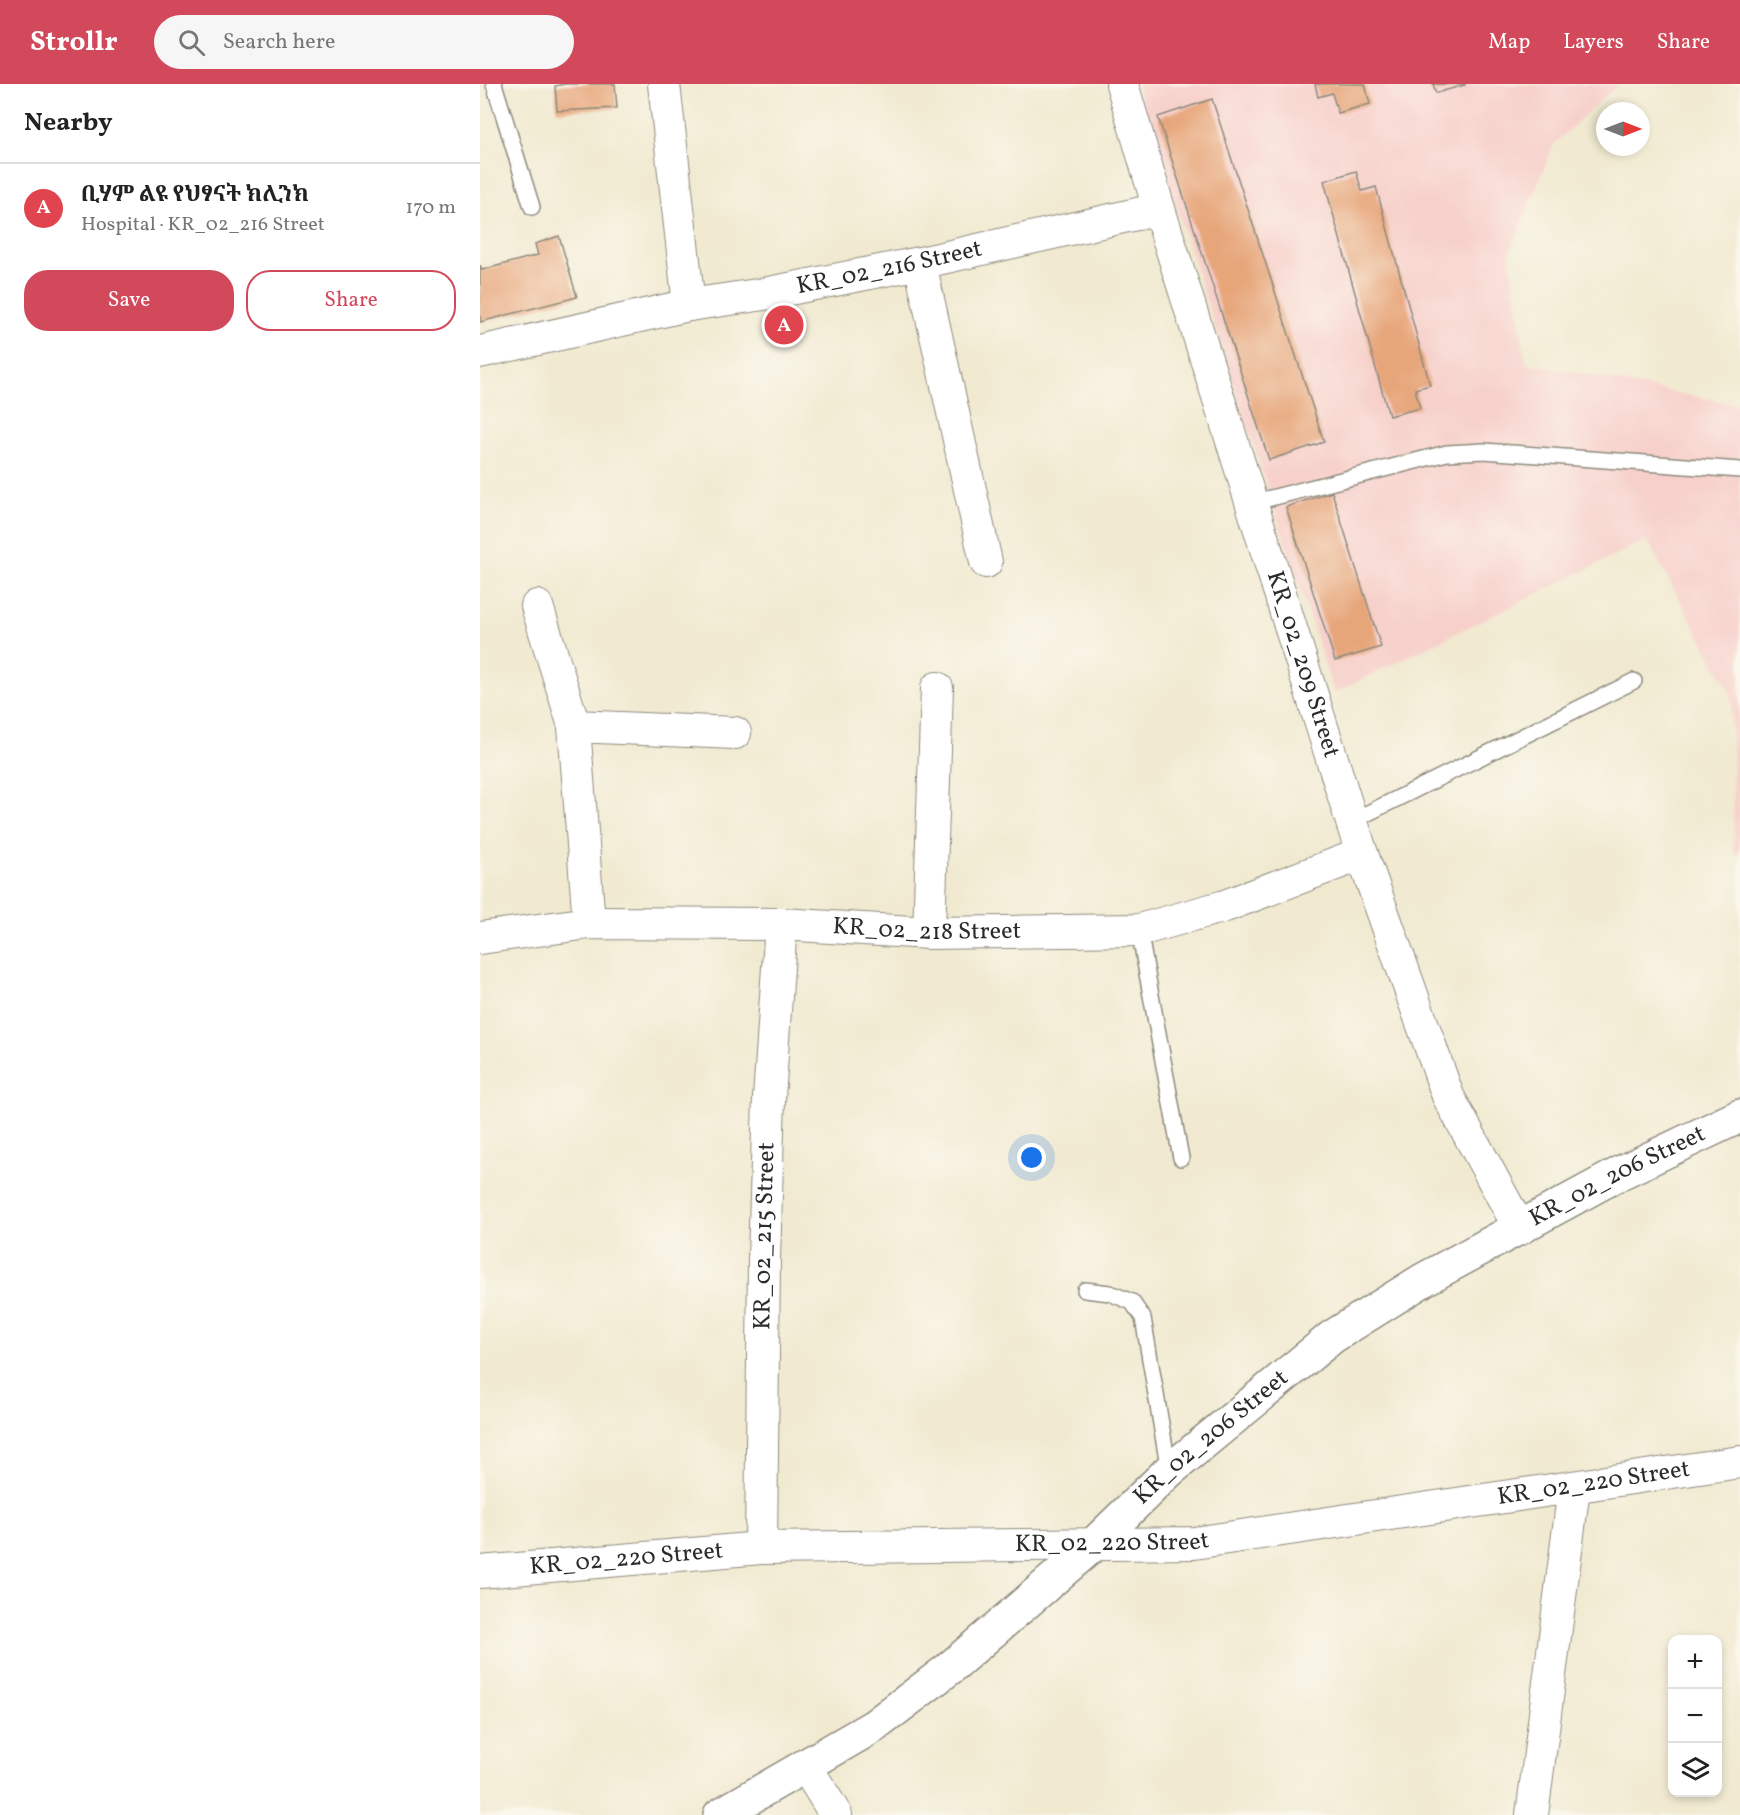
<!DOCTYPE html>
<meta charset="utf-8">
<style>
body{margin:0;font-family:Vollkorn,"Noto Serif Ethiopic",serif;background:#f6f6f6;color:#222}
.controls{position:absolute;right:18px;bottom:18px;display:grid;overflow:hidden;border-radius:12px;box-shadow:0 3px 9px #0003}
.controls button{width:54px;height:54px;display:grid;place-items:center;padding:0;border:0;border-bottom:2px solid #e0e0e0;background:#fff;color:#222;font:30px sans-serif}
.compass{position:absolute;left:1116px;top:18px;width:54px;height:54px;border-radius:50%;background:#fff;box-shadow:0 3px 9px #0003;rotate:90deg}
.you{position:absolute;left:552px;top:1074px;width:21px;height:21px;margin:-15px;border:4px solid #fff;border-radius:50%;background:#1a73e8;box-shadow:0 0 0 9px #1a73e833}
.badge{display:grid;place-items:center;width:39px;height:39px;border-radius:50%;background:#d1495b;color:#fff;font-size:20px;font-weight:700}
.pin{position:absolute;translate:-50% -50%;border:3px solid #fff;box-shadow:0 2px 6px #0006}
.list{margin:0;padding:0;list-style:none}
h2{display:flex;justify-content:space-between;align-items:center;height:78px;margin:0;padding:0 24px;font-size:26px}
h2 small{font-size:20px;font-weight:400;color:#767676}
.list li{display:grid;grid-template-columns:39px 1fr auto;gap:18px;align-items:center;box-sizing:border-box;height:90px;padding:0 24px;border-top:2px solid #e0e0e0}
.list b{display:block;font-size:22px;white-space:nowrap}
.list p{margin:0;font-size:20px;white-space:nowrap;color:#767676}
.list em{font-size:20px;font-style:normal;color:#767676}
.actions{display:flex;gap:12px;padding:18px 24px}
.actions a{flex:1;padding:14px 0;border:2px solid #d1495b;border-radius:24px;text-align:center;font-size:21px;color:#d1495b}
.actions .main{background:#d1495b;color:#fff}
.icon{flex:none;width:33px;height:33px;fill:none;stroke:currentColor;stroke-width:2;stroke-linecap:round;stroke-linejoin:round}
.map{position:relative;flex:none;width:1260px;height:1731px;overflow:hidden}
header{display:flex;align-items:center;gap:36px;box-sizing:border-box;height:84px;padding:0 30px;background:#d1495b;color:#fff}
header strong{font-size:28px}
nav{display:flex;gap:33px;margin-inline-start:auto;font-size:21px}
.search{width:420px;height:54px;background:#f6f6f6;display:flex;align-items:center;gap:15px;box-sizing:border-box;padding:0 21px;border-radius:33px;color:#767676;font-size:22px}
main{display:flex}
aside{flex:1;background:#fff}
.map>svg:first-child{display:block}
.built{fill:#f7d0cb}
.building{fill:#e7a67a}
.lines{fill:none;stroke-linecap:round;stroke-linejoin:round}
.lane-casing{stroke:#8e8a7e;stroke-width:18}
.street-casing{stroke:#8e8a7e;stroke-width:34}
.secondary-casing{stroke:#8e8a7e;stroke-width:36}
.lane{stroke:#fff;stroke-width:15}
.street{stroke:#fff;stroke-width:32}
.secondary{stroke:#fff;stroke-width:33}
.labels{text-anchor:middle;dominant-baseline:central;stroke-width:4.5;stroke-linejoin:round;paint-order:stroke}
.street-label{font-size:24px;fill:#2b2b2b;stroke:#fbf7ec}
</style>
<header>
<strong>Strollr</strong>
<div class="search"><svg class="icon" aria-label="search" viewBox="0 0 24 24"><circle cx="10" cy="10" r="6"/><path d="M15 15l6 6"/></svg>Search here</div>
<nav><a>Map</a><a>Layers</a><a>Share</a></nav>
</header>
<main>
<aside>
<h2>Nearby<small></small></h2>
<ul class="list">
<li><span class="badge" style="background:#e0444e">A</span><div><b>ቢሃም ልዩ የህፃናት ክሊንክ</b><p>Hospital · KR_02_216 Street</p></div><em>170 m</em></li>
</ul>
<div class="actions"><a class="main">Save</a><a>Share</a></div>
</aside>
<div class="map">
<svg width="1260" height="1731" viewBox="0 0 1260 1731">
<rect width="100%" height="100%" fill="#fbf7ec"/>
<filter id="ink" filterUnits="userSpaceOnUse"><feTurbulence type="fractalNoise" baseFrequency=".0167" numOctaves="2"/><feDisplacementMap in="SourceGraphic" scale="12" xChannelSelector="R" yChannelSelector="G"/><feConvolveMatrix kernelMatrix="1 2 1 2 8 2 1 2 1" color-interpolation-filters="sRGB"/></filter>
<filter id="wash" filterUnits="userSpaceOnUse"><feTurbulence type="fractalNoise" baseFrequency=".008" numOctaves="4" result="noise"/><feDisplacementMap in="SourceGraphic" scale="24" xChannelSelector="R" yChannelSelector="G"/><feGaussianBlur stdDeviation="1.35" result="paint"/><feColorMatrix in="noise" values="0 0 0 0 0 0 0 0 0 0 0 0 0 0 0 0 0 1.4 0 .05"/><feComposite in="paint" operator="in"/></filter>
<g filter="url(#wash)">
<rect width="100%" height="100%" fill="#f1ead1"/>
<!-- built -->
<path class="built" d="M656,0h482l-64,60 -45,110 17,109 214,42v449l-6,1 -3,-161 -84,-154 -313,153z"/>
<g id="blocks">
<!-- building -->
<g class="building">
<path d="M85,0h50l2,24 -60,3 -2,-25z"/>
<path d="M835,0h50l5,20 -32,9 -6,-20 -14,4z"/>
<path d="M953,0h32v1l-29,8z"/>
<path d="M732,15l112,343 -55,18 -111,-343z"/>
<path d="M876,87l6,20 14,-4 54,198 -15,4 5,19 -31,8 -65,-235z"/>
<path d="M79,152l18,61 -97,25v-57l2,5 56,-15 -3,-11z"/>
<path d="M852,408l49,155 -46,14 -49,-154z"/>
</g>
</g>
</g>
<g filter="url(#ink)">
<use href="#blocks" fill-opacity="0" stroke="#8e8a7e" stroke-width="1.5"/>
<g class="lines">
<defs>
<g id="lane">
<path d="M14,0l38,123"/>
<path d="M771,419l196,-50 37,-2 256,19"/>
<path d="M872,737l282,-140"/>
<path d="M659,846l42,228"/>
<path d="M605,1206l25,3 22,9 11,16 26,153"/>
</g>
<g id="street">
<path d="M184,0l25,221"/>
<path id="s1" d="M642,0l37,125 203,645 86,242 72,133"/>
<path d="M440,179l66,299"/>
<path id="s2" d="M0,268l209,-47 75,-11 156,-31 239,-54"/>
<path d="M57,522l37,120"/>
<path d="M109,839l-15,-197 161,7"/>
<path d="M449,849l8,-245"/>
<path id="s3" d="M0,854l109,-15 192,1 148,9 210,-3 86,-24 137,-52"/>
<path id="s4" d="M281,1464l3,-288 5,-162 12,-174"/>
<path id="s5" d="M0,1488l281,-24 433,-5 546,-81"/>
<path d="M325,1681l31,50"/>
<path d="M1052,1731l42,-327"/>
</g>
<g id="secondary">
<path id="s6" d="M240,1731l154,-89 76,-58 144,-124 75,-73 163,-134 91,-57 199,-108 118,-56"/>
</g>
</defs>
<!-- lane casing -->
<use href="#lane" class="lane-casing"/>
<!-- street casing -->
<use href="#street" class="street-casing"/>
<!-- secondary casing -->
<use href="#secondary" class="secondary-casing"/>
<!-- lane -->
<use href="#lane" class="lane"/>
<!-- street -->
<use href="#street" class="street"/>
<!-- secondary -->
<use href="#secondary" class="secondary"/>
</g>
</g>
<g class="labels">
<!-- street labels -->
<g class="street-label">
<text stroke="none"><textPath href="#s2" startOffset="418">KR_02_216 Street</textPath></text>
<text stroke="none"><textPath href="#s1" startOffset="608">KR_02_209 Street</textPath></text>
<text stroke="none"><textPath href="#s3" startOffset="448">KR_02_218 Street</textPath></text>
<text stroke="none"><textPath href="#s6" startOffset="1107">KR_02_206 Street</textPath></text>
<text stroke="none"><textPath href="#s4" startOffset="312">KR_02_215 Street</textPath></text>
<text stroke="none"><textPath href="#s6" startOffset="622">KR_02_206 Street</textPath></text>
<text stroke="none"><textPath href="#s5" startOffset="1119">KR_02_220 Street</textPath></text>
<text stroke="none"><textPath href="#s5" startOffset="633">KR_02_220 Street</textPath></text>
<text stroke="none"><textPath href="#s5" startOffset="147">KR_02_220 Street</textPath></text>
</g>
</g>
</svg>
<div class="controls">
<button>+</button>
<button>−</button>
<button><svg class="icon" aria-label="layers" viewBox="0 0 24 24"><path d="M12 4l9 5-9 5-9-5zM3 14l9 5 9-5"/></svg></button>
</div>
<svg class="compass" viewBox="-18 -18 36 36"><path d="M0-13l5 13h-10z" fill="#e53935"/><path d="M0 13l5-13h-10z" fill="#767676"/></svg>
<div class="you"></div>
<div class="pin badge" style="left:304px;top:241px;background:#e0444e">A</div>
</div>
</main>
